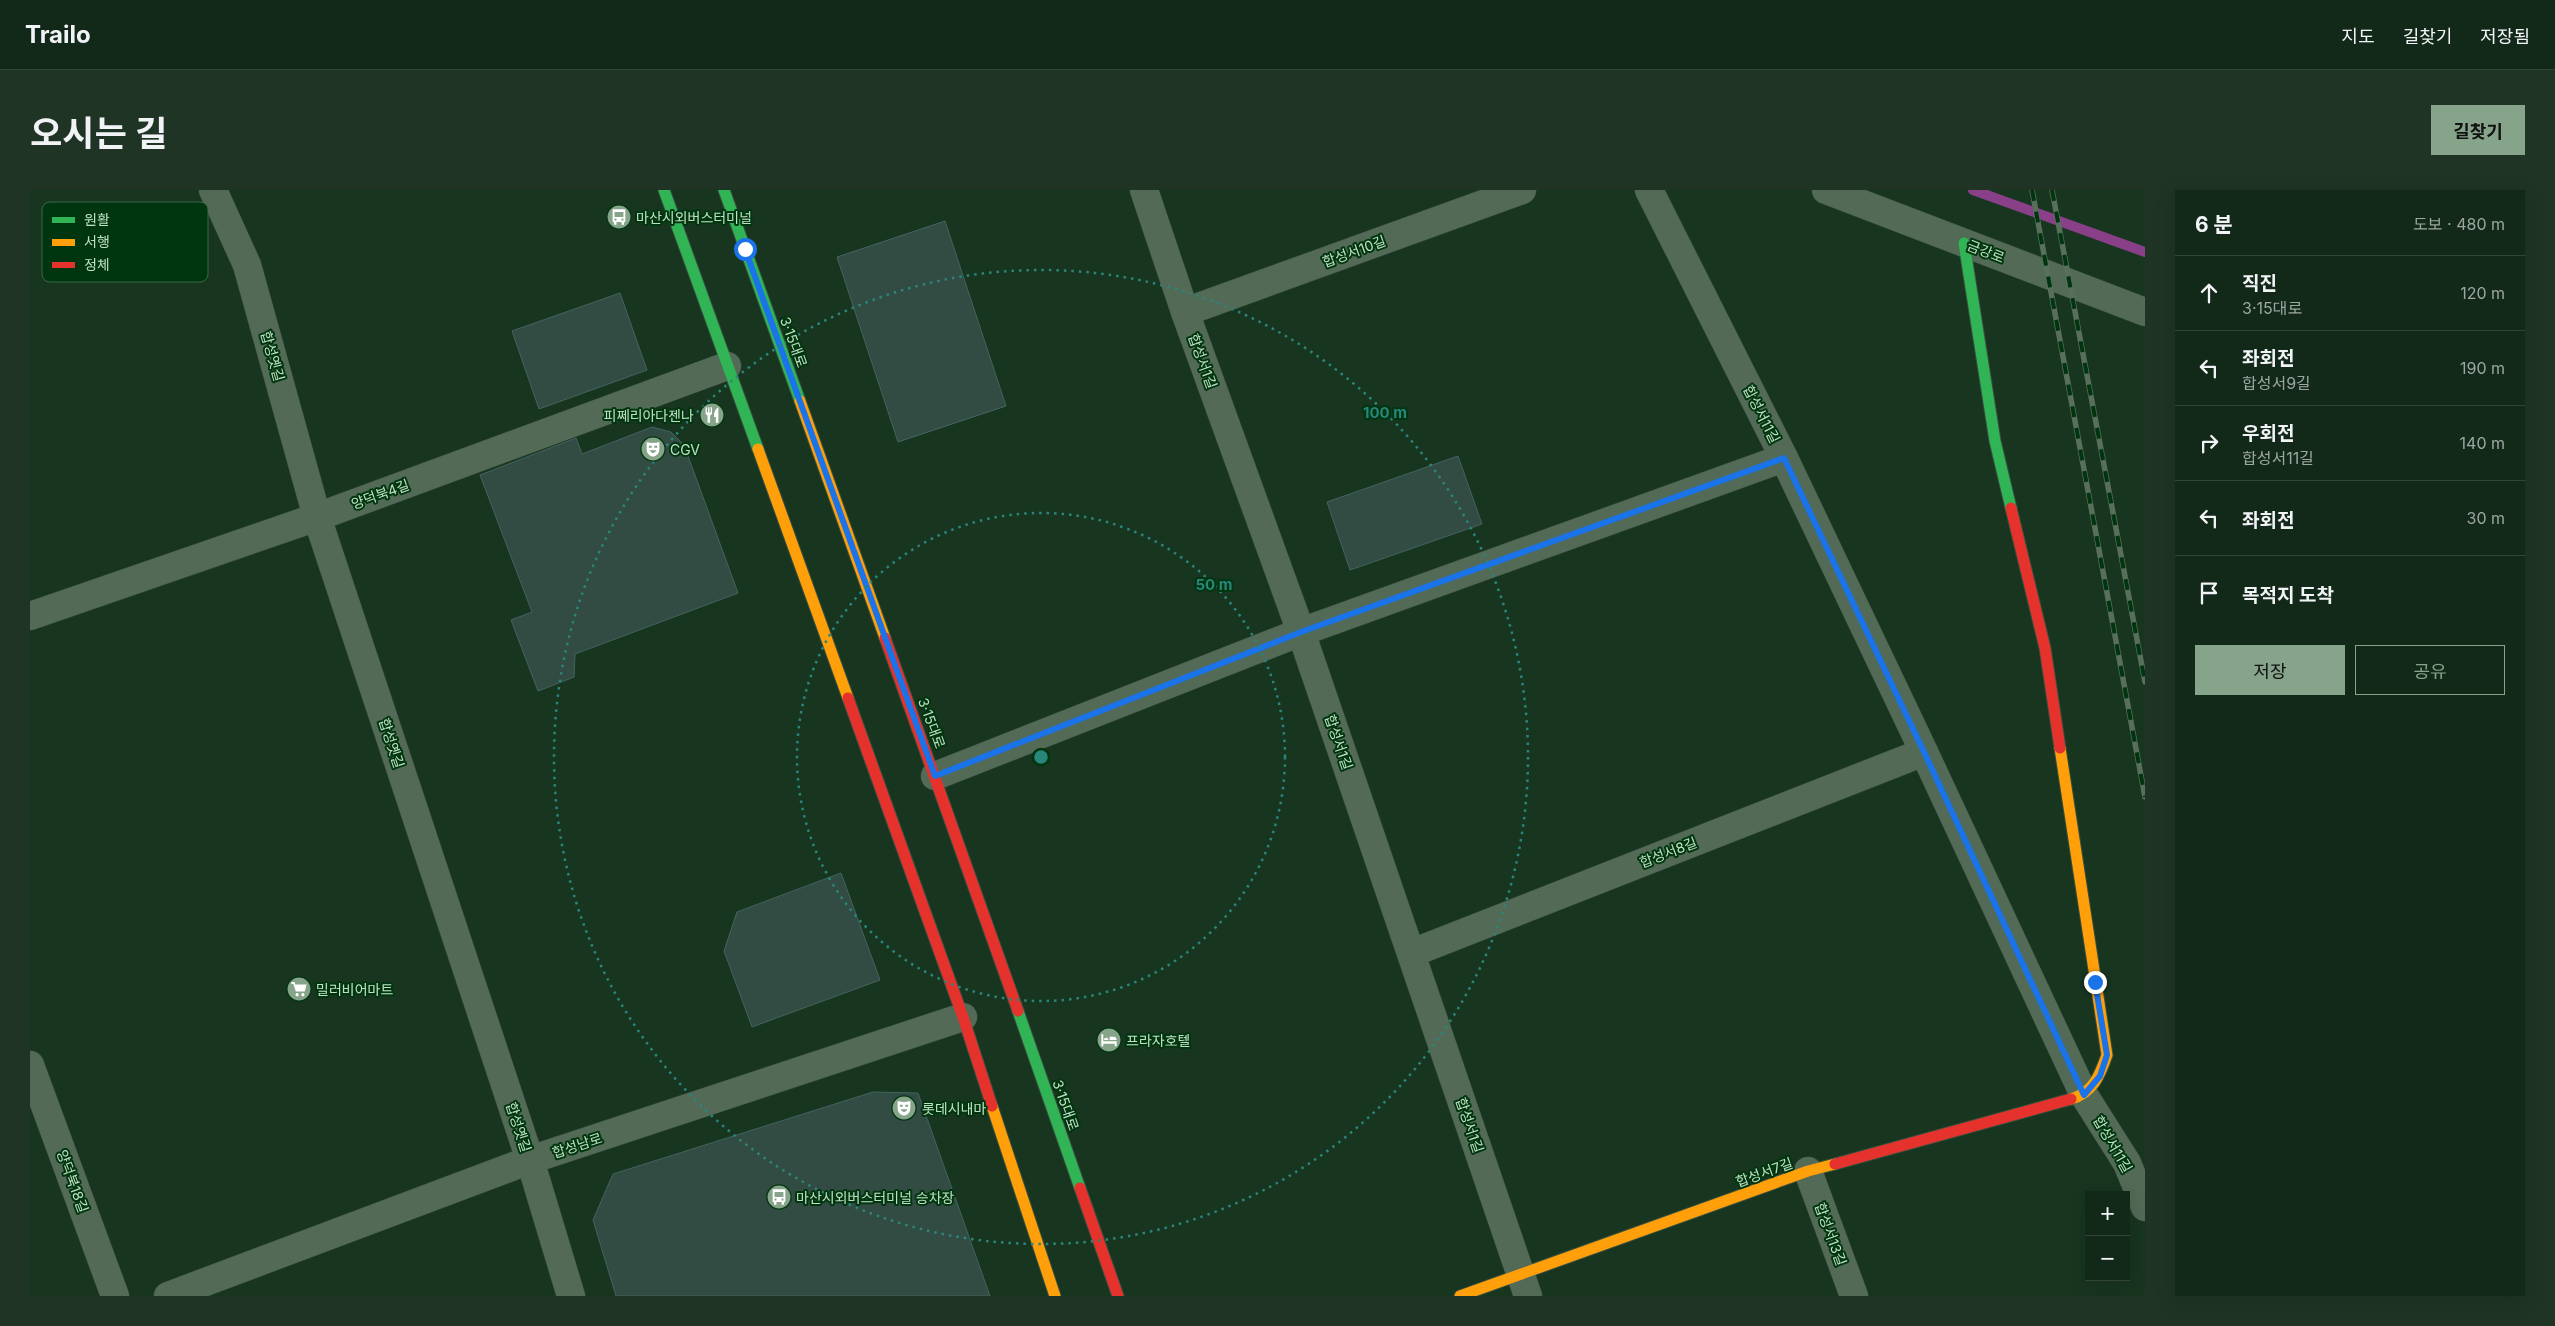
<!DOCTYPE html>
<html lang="ko">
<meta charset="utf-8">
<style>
body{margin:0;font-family:Inter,"Noto Sans KR",sans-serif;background:#1f3425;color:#f1f3f6}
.controls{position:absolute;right:15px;bottom:15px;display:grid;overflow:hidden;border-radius:0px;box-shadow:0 5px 20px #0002}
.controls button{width:45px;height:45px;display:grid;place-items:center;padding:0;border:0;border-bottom:1px solid #314437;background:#122818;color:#f1f3f6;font:25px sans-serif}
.stop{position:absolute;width:15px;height:15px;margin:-11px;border:4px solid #1a73e8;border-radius:50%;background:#fff}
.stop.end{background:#1a73e8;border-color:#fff;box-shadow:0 1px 5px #0008}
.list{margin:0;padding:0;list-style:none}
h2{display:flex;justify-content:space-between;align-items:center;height:65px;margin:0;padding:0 20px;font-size:21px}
h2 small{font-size:16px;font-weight:400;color:#9ca6a2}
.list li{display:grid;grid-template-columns:32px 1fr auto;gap:15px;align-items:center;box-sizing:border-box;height:75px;padding:0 20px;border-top:1px solid #314437}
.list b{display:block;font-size:19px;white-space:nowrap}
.list p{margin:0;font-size:16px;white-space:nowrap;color:#9ca6a2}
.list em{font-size:16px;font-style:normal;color:#9ca6a2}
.actions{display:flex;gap:10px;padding:15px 20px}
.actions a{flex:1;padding:11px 0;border:1px solid #85a489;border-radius:0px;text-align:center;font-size:18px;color:#85a489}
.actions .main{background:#85a489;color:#111}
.icon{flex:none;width:28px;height:28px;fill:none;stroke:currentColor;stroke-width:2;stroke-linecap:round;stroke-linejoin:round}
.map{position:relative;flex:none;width:2115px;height:1106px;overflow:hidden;border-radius:0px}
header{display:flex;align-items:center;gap:30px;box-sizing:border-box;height:70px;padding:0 25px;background:#122818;border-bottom:1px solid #314437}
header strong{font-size:24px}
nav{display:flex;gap:28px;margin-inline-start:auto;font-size:18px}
.intro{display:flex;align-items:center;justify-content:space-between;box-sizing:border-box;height:120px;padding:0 30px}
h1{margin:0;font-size:35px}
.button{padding:12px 22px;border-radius:0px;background:#85a489;color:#111;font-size:18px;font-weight:700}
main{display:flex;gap:30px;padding:0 30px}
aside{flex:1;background:#122818;border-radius:0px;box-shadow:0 5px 20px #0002}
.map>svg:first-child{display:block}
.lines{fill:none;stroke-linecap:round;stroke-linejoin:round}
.stream{stroke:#894089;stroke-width:10}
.building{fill:#324b43;stroke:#41655f}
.street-casing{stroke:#384f3d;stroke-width:29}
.fast-casing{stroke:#384f3d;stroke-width:13}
.slow-casing{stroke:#384f3d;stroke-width:13}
.jam-casing{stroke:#384f3d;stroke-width:13}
.street{stroke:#526a56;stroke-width:28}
.fast{stroke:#30b455;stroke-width:11}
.slow{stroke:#ff9f0a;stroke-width:11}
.jam{stroke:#e5322d;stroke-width:11}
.rail-casing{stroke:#586f5c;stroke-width:5.5}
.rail{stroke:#00360f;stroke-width:4;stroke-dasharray:11;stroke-linecap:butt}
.route{stroke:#1a73e8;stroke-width:6}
.ring{fill:none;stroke:#29867b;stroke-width:2.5;stroke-dasharray:2.5 5}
.labels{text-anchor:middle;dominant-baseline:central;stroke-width:4;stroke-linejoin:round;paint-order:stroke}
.poi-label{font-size:14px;fill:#bfe0c2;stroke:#00360f;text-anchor:start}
.street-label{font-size:14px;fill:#bfe0c2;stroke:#00360f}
.key{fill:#00360f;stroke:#396945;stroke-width:1}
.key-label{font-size:14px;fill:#bfe0c2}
.centre{fill:#29867b;stroke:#00360f;stroke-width:2.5}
.ring-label{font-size:15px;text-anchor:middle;font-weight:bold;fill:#29867b;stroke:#00360f;stroke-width:4;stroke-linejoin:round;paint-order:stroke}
</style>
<header>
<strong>Trailo</strong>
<nav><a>지도</a><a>길찾기</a><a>저장됨</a></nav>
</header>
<div class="intro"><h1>오시는 길</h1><a class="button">길찾기</a></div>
<main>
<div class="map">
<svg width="2115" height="1106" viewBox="0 0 2115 1106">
<rect width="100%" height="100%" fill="#183520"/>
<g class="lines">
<!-- stream -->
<path class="stream" d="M1943,0l172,62"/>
</g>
<!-- building -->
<g class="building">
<path d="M915,31l61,185 -108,36 -61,-185z"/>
<path d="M590,103l27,77 -108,39 -27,-78z"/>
<path d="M622,237l19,5 13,13 54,148 -163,61 -1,23 -36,14 -27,-71 21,-8 -52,-137 96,-37 6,16z"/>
<path d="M1428,266l24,68 -132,46 -23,-68z"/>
<path d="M811,683l39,107 -128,47 -28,-76 13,-39z"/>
<path d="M843,902l45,1 72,203h-374l-23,-76 20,-46z"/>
</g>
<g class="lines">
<defs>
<g id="street">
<path d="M183,0l34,75 70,252 213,643 41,136"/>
<path d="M1114,0l41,122 116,320 227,664"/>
<path d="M1619,0l135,268 140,294 160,343 43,68 18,44"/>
<path d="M1796,0l319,122"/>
<path d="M1155,122l337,-122"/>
<path d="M0,426l287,-99 410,-151"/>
<path d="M905,586l366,-144 483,-174"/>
<path d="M1382,763l512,-201"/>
<path d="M0,875l85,231"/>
<path d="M1778,981l46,125"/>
<path d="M138,1106l362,-136 433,-143"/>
</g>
<g id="fast">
<path d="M634,0l94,259"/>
<path d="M694,0l76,211"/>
<path d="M1934,53l31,198 16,67"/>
<path d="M988,821l62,177"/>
</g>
<g id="slow">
<path d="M770,211l85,237"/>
<path d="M728,259l90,249"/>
<path d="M2030,558l47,307c-7,20 -14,38 -36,44"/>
<path d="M962,916l63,190"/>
<path d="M1430,1106l348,-125 27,-7"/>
</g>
<g id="jam">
<path d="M1981,318l34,140 15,100"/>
<path d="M855,448l133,373"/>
<path d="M818,508l115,319 29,89"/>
<path d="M1805,974l236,-65"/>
<path d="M1050,998l38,108"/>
</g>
</defs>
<!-- street casing -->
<use href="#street" class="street-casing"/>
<!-- fast casing -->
<use href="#fast" class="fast-casing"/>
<!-- slow casing -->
<use href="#slow" class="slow-casing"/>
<!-- jam casing -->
<use href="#jam" class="jam-casing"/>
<!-- street -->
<use href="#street" class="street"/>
<!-- fast -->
<use href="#fast" class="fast"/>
<!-- slow -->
<use href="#slow" class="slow"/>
<!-- jam -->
<use href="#jam" class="jam"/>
<defs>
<g id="rail">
<path d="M2002,0l113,607"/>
<path d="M2022,0l93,492"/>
</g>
</defs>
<!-- rail casing -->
<use href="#rail" class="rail-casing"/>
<!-- rail -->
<use href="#rail" class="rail"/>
</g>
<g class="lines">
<!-- route -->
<path class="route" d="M715,59l190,527 366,-144 483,-174 140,294 160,343 16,-19 7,-21 -12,-73"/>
</g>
<!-- distance rings -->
<g class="ring">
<circle cx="1011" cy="567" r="244"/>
<circle cx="1011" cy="567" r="487"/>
</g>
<!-- icons -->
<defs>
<symbol id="bus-disc" viewBox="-11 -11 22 22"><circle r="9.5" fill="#85a489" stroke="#00360f"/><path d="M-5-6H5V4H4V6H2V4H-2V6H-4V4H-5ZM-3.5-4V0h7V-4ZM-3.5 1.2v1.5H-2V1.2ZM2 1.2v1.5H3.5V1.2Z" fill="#fff"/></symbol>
<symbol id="restaurant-disc" viewBox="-11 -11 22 22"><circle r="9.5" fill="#85a489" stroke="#00360f"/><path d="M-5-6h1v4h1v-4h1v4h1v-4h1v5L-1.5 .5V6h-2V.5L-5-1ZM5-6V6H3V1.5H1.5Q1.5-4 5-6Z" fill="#fff"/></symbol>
<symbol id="theatre-disc" viewBox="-11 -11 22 22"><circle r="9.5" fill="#85a489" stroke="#00360f"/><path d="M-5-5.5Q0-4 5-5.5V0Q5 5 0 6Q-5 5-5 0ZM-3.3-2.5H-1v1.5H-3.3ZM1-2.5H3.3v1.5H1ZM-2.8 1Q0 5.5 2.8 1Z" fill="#fff"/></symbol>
<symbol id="supermarket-disc" viewBox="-11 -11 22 22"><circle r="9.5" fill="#85a489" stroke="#00360f"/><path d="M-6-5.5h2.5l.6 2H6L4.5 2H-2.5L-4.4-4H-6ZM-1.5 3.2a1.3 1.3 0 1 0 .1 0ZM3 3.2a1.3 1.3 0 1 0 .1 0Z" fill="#fff"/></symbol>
<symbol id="hotel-disc" viewBox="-11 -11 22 22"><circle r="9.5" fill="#85a489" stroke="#00360f"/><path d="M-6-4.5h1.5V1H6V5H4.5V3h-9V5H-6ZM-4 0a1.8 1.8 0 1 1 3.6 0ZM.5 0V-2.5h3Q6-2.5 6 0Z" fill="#fff"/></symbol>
</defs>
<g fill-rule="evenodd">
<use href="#bus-disc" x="575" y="13" width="28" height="28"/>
<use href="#restaurant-disc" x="668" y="211" width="28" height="28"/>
<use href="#theatre-disc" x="609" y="245" width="28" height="28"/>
<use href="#supermarket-disc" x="255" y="785" width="28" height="28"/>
<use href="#hotel-disc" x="1065" y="836" width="28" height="28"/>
<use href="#theatre-disc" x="860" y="904" width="28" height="28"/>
<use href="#bus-disc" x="735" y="993" width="28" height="28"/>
</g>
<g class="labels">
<!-- poi labels -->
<g class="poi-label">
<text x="606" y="27">마산시외버스터미널</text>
<text x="664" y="225" text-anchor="end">피쩨리아다젠나</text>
<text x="640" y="259">CGV</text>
<text x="286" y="799">밀러비어마트</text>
<text x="1096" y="850">프라자호텔</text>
<text x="892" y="918">롯데시내마</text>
<text x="766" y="1007">마산시외버스터미널 승차장</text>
</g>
<!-- street labels -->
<g class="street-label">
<text transform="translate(1324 61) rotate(-20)">합성서10길</text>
<text transform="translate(1956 61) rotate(21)">금강로</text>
<text transform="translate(764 152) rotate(70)">3·15대로</text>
<text transform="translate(243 166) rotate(74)">합성옛길</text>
<text transform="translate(1173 171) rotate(70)">합성서1길</text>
<text transform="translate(1732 224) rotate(63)">합성서11길</text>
<text transform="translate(350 304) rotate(-20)">양덕북4길</text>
<text transform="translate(902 533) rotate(70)">3·15대로</text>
<text transform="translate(1309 552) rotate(71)">합성서1길</text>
<text transform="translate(362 553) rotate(72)">합성옛길</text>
<text transform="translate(1638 662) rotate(-21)">합성서8길</text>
<text transform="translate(1036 915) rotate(71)">3·15대로</text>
<text transform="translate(1440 935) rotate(71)">합성서1길</text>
<text transform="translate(489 937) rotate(72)">합성옛길</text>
<text transform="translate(2083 954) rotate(60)">합성서11길</text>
<text transform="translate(547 955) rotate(-18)">합성남로</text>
<text transform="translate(1734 982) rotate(-20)">합성서7길</text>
<text transform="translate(43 991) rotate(70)">양덕북18길</text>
<text transform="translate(1801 1044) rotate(70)">합성서13길</text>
</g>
</g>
<!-- legend -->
<rect x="12" y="12" width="166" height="80" rx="8" class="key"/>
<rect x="22" y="27" width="23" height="6" fill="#30b455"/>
<rect x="22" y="49" width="23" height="7" fill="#ff9f0a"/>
<rect x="22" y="72" width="23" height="6" fill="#e5322d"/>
<g class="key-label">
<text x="54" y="35">원활</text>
<text x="54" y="57">서행</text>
<text x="54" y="80">정체</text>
</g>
<circle cx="1011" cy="567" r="8" class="centre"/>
<g class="ring-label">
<text x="1355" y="228">100 m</text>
<text x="1184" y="400">50 m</text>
</g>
</svg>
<div class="controls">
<button>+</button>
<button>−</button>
</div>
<div class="stop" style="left:715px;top:59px"></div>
<div class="stop end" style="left:2065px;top:792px"></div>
</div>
<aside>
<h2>6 분<small>도보 · 480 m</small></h2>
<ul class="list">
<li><svg class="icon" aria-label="ahead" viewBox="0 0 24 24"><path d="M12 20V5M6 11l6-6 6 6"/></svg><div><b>직진</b><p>3·15대로</p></div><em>120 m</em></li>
<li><svg class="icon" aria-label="left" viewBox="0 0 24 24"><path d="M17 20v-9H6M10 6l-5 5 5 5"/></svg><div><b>좌회전</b><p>합성서9길</p></div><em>190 m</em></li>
<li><svg class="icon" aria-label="right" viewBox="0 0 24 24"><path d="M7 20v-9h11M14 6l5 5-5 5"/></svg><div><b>우회전</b><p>합성서11길</p></div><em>140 m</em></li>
<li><svg class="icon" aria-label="left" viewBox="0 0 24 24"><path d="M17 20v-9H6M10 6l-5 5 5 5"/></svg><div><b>좌회전</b></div><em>30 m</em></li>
<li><svg class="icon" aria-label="arrive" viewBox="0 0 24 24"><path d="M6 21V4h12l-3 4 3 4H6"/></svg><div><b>목적지 도착</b></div></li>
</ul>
<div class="actions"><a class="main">저장</a><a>공유</a></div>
</aside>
</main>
